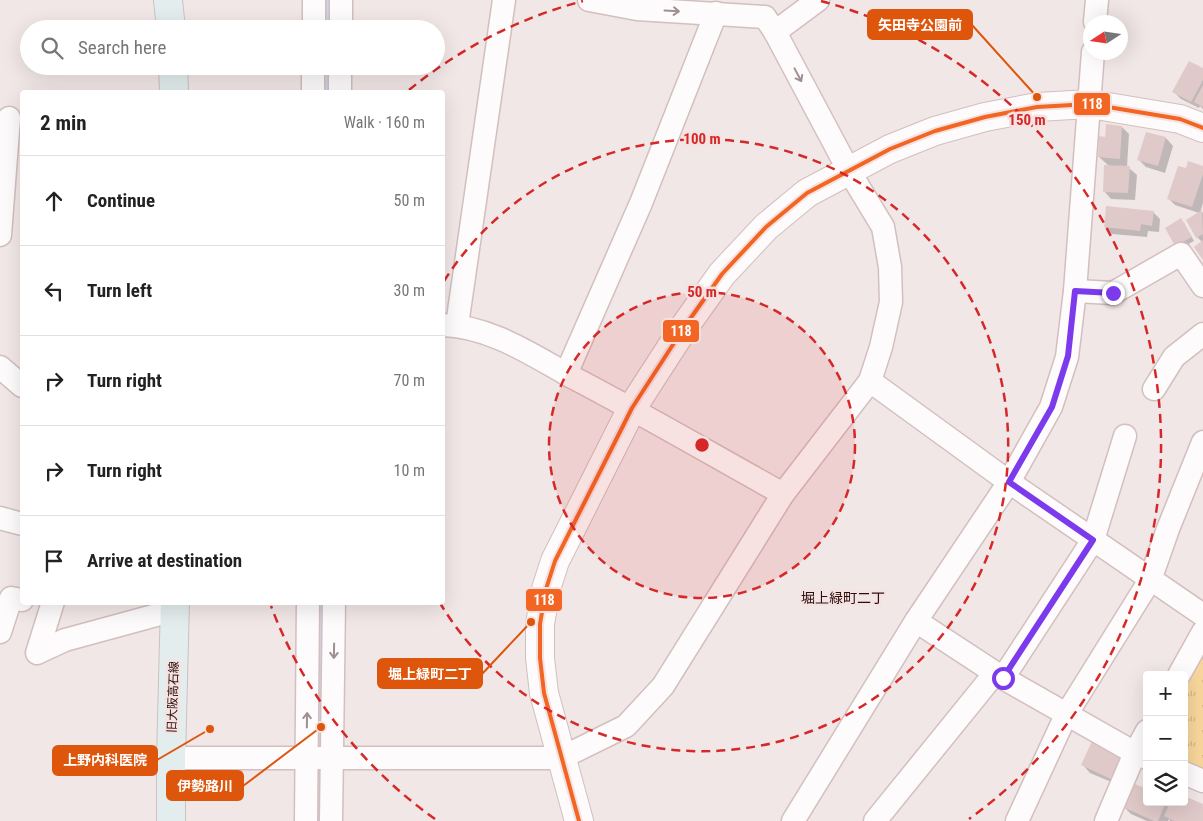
<!DOCTYPE html>
<meta charset="utf-8">
<style>
body{margin:0;font-family:"Roboto Condensed","Noto Sans JP",sans-serif;background:#f6f6f6;color:#222}
.controls{position:absolute;right:15px;bottom:15px;display:grid;overflow:hidden;border-radius:5px;box-shadow:0 5px 20px #0002}
.controls button{width:45px;height:45px;display:grid;place-items:center;padding:0;border:0;border-bottom:1px solid #e0e0e0;background:#fff;color:#222;font:25px sans-serif}
.compass{position:absolute;left:1083px;top:15px;width:45px;height:45px;border-radius:50%;background:#fff;box-shadow:0 5px 20px #0002;rotate:258deg}
.stop{position:absolute;width:15px;height:15px;margin:-11px;border:4px solid #7c3aed;border-radius:50%;background:#fff}
.stop.end{background:#7c3aed;border-color:#fff;box-shadow:0 1px 5px #0008}
.list{margin:0;padding:0;list-style:none}
h2{display:flex;justify-content:space-between;align-items:center;height:65px;margin:0;padding:0 20px;font-size:21px}
h2 small{font-size:16px;font-weight:400;color:#767676}
.list li{display:grid;grid-template-columns:32px 1fr auto;gap:15px;align-items:center;box-sizing:border-box;height:90px;padding:0 20px;border-top:1px solid #e0e0e0}
.list b{display:block;font-size:19px;white-space:nowrap}
.list em{font-size:16px;font-style:normal;color:#767676}
.icon{flex:none;width:28px;height:28px;fill:none;stroke:currentColor;stroke-width:2;stroke-linecap:round;stroke-linejoin:round}
.map{position:relative;flex:none;width:1203px;height:821px;overflow:hidden}
.search{position:absolute;background:#fff;box-shadow:0 5px 20px #0002;left:20px;top:20px;width:425px;height:55px;display:flex;align-items:center;gap:12px;box-sizing:border-box;padding:0 18px;border-radius:28px;color:#767676;font-size:19px}
.panel{position:absolute;background:#fff;box-shadow:0 5px 20px #0002;left:20px;top:90px;width:425px;height:515px;border-radius:5px}
.map>svg:first-child{display:block}
.grass{fill:url(#grass-tufts)}
.shadow{fill:#0003}
.lines{fill:none;stroke-linecap:round;stroke-linejoin:round}
.river{stroke:#c9d5ee;stroke-width:36}
.building{fill:#e0cac9}
.minor-casing{stroke:#d3bfbe;stroke-width:25}
.tertiary-casing{stroke:#d3bfbe;stroke-width:30}
.primary-casing{stroke:#cbc1c1;stroke-width:30}
.minor{stroke:#fdfbfb;stroke-width:22}
.tertiary{stroke:#fdfbfb;stroke-width:28}
.primary{stroke:#e3edee;stroke-width:28}
.bus-1-casing{stroke:#f5e3e2;stroke-width:8}
.bus-1{stroke:#f26522;stroke-width:4}
.oneway{stroke:#9e908f}
.route{stroke:#7c3aed;stroke-width:6}
.ring{fill:none;stroke:#d62828;stroke-width:2.5;stroke-dasharray:9 6}
.labels{text-anchor:middle;dominant-baseline:central;stroke-width:5;stroke-linejoin:round;paint-order:stroke}
.street-label{font-size:12px;fill:#2a0d0c;stroke:#f5e3e2}
.neighbourhood-label{font-size:14px;fill:#2a0d0c;stroke:#f5e3e2}
.centre{fill:#d62828;stroke:#f5e3e2;stroke-width:2.5}
.ring-label{font-size:15px;text-anchor:middle;font-weight:bold;fill:#d62828;stroke:#f5e3e2;stroke-width:5;stroke-linejoin:round;paint-order:stroke}
.leader{fill:none;stroke:#de550c;stroke-width:2}
.callout-dot{fill:#de550c;stroke:#f5e3e2;stroke-width:2}
.callout{fill:#de550c;stroke:#de550c;stroke-width:2}
.callout-label{font-size:14px;text-anchor:middle;font-weight:bold;fill:#fff}
.line-badge{stroke:#f5e3e2;stroke-width:2}
.badge-label{font-size:14px;text-anchor:middle;font-weight:bold;fill:#fff}
</style>
<div class="map">
<svg width="1203" height="821" viewBox="0 0 1203 821">
<defs>
<pattern id="grass-tufts" width="24" height="20" patternUnits="userSpaceOnUse" patternTransform="scale(1.25)"><rect width="24" height="20" fill="#f8d69b"/><path d="M3 7l-1-3M5 7V3M7 7l1-3M15 17l-1-3M17 17v-4M19 17l1-3" fill="none" stroke="#d5b684"/></pattern>
</defs>
<rect width="100%" height="100%" fill="#f1e7e6"/>
<!-- grass -->
<path class="grass" d="M1203,651v121l-19,-7v-82z"/>
<!-- shadow -->
<g class="shadow">
<path d="M1203,70v39l-3,-3 -1,2 -18,-9 -7,-7z"/>
<path d="M1122,127l7,7 -2,33 2,1 8,7 -2,25 -24,-1 -7,-8 5,-25 -10,-9z"/>
<path d="M1166,138l7,8 -8,27 -19,-6 -7,-7z"/>
<path d="M1203,167v36l-3,10 2,-1 1,1v44l-1,-15 -5,-5 -10,-17 12,-7 -24,-8 -7,-7 18,-28z"/>
<path d="M1153,212l7,7 -1,13 -11,-1 -1,6 -35,-3 -7,-7z"/>
<path d="M1184,223l10,18 -14,8z"/>
<path d="M1093,743l30,44 -33,-14 -7,-8z"/>
<path d="M1147,802h23l33,4v15h-33l-1,-2 -1,2h-21l-16,-7 -7,-7z"/>
</g>
<g class="lines">
<!-- river -->
<g class="river">
<path d="M326,29v-29"/>
<path d="M326,92v-26"/>
<path d="M319,821l3,-219"/>
</g>
</g>
<!-- building -->
<g class="building">
<path d="M1189,61l14,7v12l-12,22 -19,-10z"/>
<path d="M1203,85v22l-9,-5z"/>
<path d="M1106,124l16,2 -2,33 -22,-2 1,-21 6,1z"/>
<path d="M1146,132l20,5 -8,29 -21,-6z"/>
<path d="M1188,161l15,5v8l-11,33 -25,-8 11,-33 8,2z"/>
<path d="M1104,165l26,1 -2,27 -25,-1z"/>
<path d="M1106,206l48,5 -2,15 -11,-2 -1,7 -36,-4z"/>
<path d="M1202,210l1,24 -7,4 -10,-18z"/>
<path d="M1181,218l11,19 -17,9 -10,-18z"/>
<path d="M1203,240v20l-9,-13z"/>
<path d="M1092,741l34,15 -11,25 -34,-16z"/>
<path d="M1133,783l14,6v13h19l-8,19h-4l-31,-14z"/>
<path d="M1184,796l19,8v17h-29l-10,-5 6,-14h14z"/>
</g>
<g class="lines">
<defs>
<g id="minor">
<path d="M1095,22l2,-22"/>
<path d="M314,29v-29"/>
<path d="M341,29v-29"/>
<path d="M775,32l43,-32"/>
<path d="M313,92v-26"/>
<path d="M340,92v-26"/>
<path d="M0,235l9,-117"/>
<path d="M1075,291l38,2 68,-39 22,32"/>
<path d="M442,325c48,1 90,30 130,52 71,37 141,78 211,117"/>
<path d="M457,325l47,-325"/>
<path d="M0,367l22,19"/>
<path d="M566,374l75,-171 75,-190"/>
<path d="M870,381l139,101 194,133"/>
<path d="M1154,389l20,-32 29,-23"/>
<path d="M0,518l22,6"/>
<path d="M53,602l-16,51 28,-13 110,-30"/>
<path d="M916,621l87,57 132,75 12,5"/>
<path d="M0,632l11,-34 11,2"/>
<path d="M1179,675l24,-43"/>
<path d="M1003,678l90,-138 32,-104"/>
<path d="M171,758h390l65,-32 37,-40 120,-192 87,-113 11,-34 10,-45 -1,-35 -7,-40 -34,-56 -74,-139 -10,-15 -128,-8 -48,-9"/>
<path d="M1184,773l19,8"/>
<path d="M306,821l2,-219"/>
<path d="M331,821l3,-219"/>
<path d="M793,821l123,-200 93,-139 42,-75 16,-50 8,-66 18,-239"/>
<path d="M875,821l120,-148"/>
<path d="M1017,821l49,-106 84,-135 18,-51 35,-87"/>
<path d="M1106,821l29,-68 12,-22"/>
</g>
<path id="tertiary" d="M579,821l-35,-128 -4,-35v-34l6,-35 9,-28 77,-153 53,-82 37,-52 44,-47 41,-34 83,-44 45,-18 50,-14 52,-10 53,-3 90,15 23,9"/>
<g id="primary">
<path d="M168,0l3,29"/>
<path d="M173,66l1,26"/>
<path d="M171,821v-63l4,-156"/>
</g>
</defs>
<!-- minor casing -->
<use href="#minor" class="minor-casing"/>
<!-- tertiary casing -->
<use href="#tertiary" class="tertiary-casing"/>
<!-- primary casing -->
<use href="#primary" class="primary-casing"/>
<!-- minor -->
<use href="#minor" class="minor"/>
<!-- tertiary -->
<use href="#tertiary" class="tertiary"/>
<!-- primary -->
<use href="#primary" class="primary"/>
<defs>
<path id="bus-1" d="M579,821l-35,-128 -4,-35v-34l6,-35 9,-28 77,-153 53,-82 37,-52 44,-47 41,-34 83,-44 45,-18 50,-14 52,-10 53,-3 90,15 23,9"/>
</defs>
<!-- bus-1 casing -->
<use href="#bus-1" class="bus-1-casing"/>
<!-- bus-1 -->
<use href="#bus-1" class="bus-1"/>
</g>
<!-- one-way arrows -->
<defs><path id="oneway-shaft" d="M-6 0H5M1.5-3L5.5 0L1.5 3" fill="none" stroke-width="1.6" stroke-linecap="round" stroke-linejoin="round" transform="scale(1.25)"/></defs>
<g class="oneway">
<use href="#oneway-shaft" transform="translate(672 11) rotate(3)"/>
<use href="#oneway-shaft" transform="translate(798 75) rotate(62)"/>
<use href="#oneway-shaft" transform="translate(334 651) rotate(91)"/>
<use href="#oneway-shaft" transform="translate(307 720) rotate(-89)"/>
</g>
<g class="lines">
<!-- route -->
<path class="route" d="M1003,678l90,-138 -84,-58 43,-75 16,-51 7,-65 38,2"/>
</g>
<!-- distance rings -->
<circle cx="702" cy="445" r="153" fill="#d62828" fill-opacity=".12"/>
<g class="ring">
<circle cx="702" cy="445" r="153"/>
<path d="M444 281A306 306 0 1 1 440 603"/>
<path d="M435 819A460 460 0 0 1 271 606M409 90A460 460 0 0 1 583 1M821 1A460 460 0 0 1 969 819"/>
</g>
<g class="labels">
<!-- street labels -->
<g class="street-label">
<text transform="translate(173 697) rotate(-88)">旧大阪高石線</text>
</g>
<!-- neighbourhood labels -->
<g class="neighbourhood-label">
<text x="843" y="598">堀上緑町二丁</text>
</g>
</g>
<circle cx="702" cy="445" r="8" class="centre"/>
<g class="ring-label">
<text x="1027" y="125">150 m</text>
<text x="702" y="144">100 m</text>
<text x="702" y="297">50 m</text>
</g>
<!-- callouts -->
<path class="leader" d="M1037 97L972 25M531 622L482 674M210 729L157 760M321 727L243 786"/>
<g class="callout-dot">
<circle cx="1037" cy="97" r="5"/>
<circle cx="531" cy="622" r="5"/>
<circle cx="210" cy="729" r="5"/>
<circle cx="321" cy="727" r="5"/>
</g>
<g class="callout">
<rect x="868" y="10" width="104" height="29" rx="5"/>
<rect x="378" y="659" width="104" height="29" rx="5"/>
<rect x="53" y="746" width="104" height="29" rx="5"/>
<rect x="167" y="771" width="76" height="29" rx="5"/>
</g>
<g class="callout-label">
<text x="920" y="30">矢田寺公園前</text>
<text x="430" y="679">堀上緑町二丁</text>
<text x="105" y="765">上野内科医院</text>
<text x="205" y="791">伊勢路川</text>
</g>
<g class="line-badge">
<rect x="1073" y="92" width="38" height="24" rx="5" fill="#f26522"/>
<rect x="662" y="319" width="38" height="24" rx="5" fill="#f26522"/>
<rect x="525" y="588" width="38" height="24" rx="5" fill="#f26522"/>
</g>
<g class="badge-label">
<text x="1092" y="109">118</text>
<text x="681" y="336">118</text>
<text x="544" y="605">118</text>
</g>
</svg>
<div class="controls">
<button>+</button>
<button>−</button>
<button><svg class="icon" aria-label="layers" viewBox="0 0 24 24"><path d="M12 4l9 5-9 5-9-5zM3 14l9 5 9-5"/></svg></button>
</div>
<svg class="compass" viewBox="-18 -18 36 36"><path d="M0-13l5 13h-10z" fill="#e53935"/><path d="M0 13l5-13h-10z" fill="#767676"/></svg>
<div class="stop" style="left:1003px;top:678px"></div>
<div class="stop end" style="left:1113px;top:293px"></div>
<div class="search"><svg class="icon" aria-label="search" viewBox="0 0 24 24"><circle cx="10" cy="10" r="6"/><path d="M15 15l6 6"/></svg>Search here</div>
<section class="panel">
<h2>2 min<small>Walk · 160 m</small></h2>
<ul class="list">
<li><svg class="icon" aria-label="ahead" viewBox="0 0 24 24"><path d="M12 20V5M6 11l6-6 6 6"/></svg><div><b>Continue</b></div><em>50 m</em></li>
<li><svg class="icon" aria-label="left" viewBox="0 0 24 24"><path d="M17 20v-9H6M10 6l-5 5 5 5"/></svg><div><b>Turn left</b></div><em>30 m</em></li>
<li><svg class="icon" aria-label="right" viewBox="0 0 24 24"><path d="M7 20v-9h11M14 6l5 5-5 5"/></svg><div><b>Turn right</b></div><em>70 m</em></li>
<li><svg class="icon" aria-label="right" viewBox="0 0 24 24"><path d="M7 20v-9h11M14 6l5 5-5 5"/></svg><div><b>Turn right</b></div><em>10 m</em></li>
<li><svg class="icon" aria-label="arrive" viewBox="0 0 24 24"><path d="M6 21V4h12l-3 4 3 4H6"/></svg><div><b>Arrive at destination</b></div></li>
</ul>
</section>
</div>
